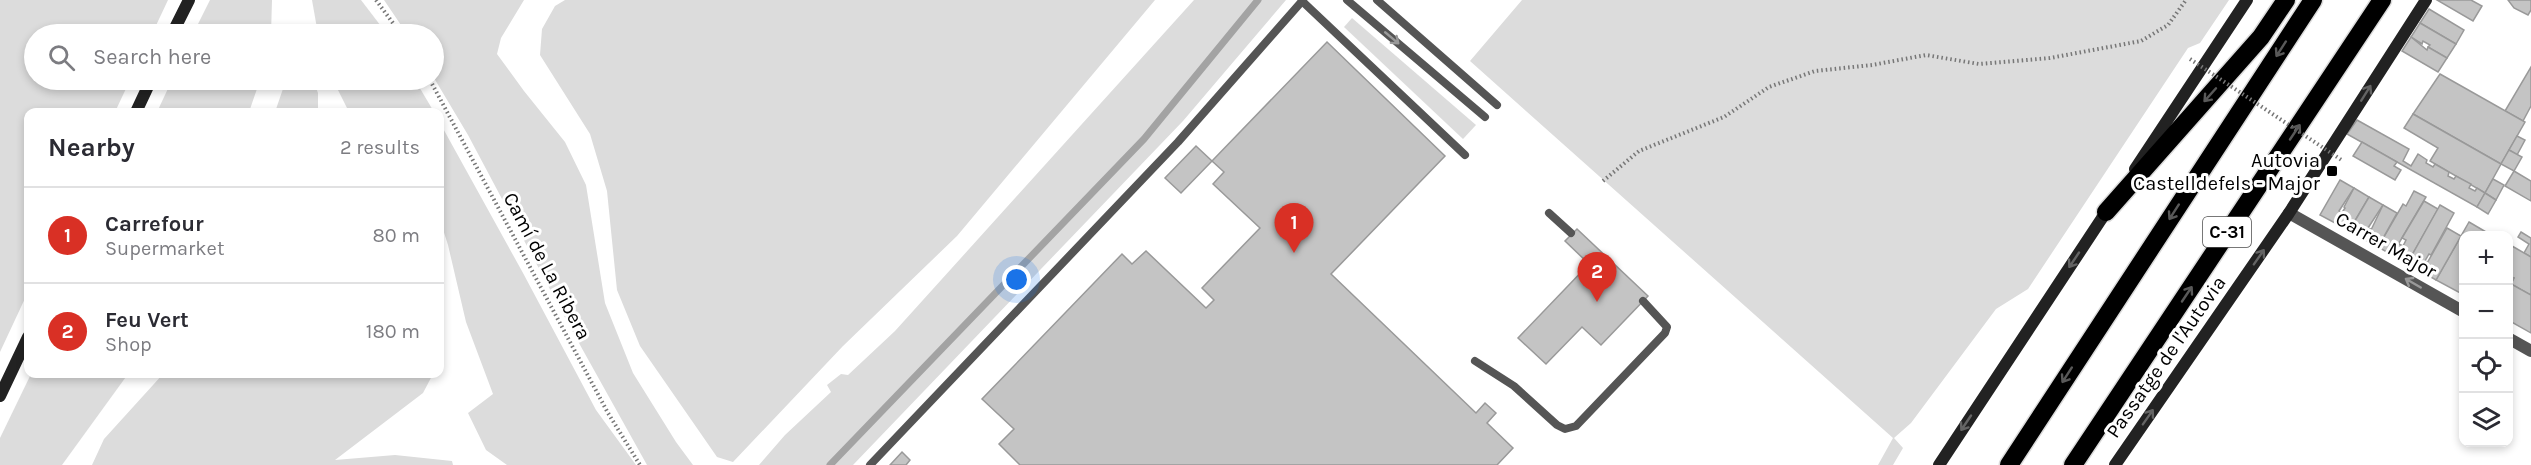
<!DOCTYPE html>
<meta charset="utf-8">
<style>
body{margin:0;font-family:Karla,sans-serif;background:#f7f7f7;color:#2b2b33}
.controls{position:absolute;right:18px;bottom:18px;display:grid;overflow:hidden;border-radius:12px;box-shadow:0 3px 9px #0003}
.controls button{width:54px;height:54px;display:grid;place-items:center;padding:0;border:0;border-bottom:2px solid #e1e1e2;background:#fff;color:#2b2b33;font:30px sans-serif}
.you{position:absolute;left:1017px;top:280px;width:21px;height:21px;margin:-15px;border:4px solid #fff;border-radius:50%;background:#1a73e8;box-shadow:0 0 0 9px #1a73e833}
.badge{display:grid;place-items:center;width:39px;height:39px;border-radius:50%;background:#d93025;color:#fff;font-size:20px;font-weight:700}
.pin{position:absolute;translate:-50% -50px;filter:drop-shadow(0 2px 3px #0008)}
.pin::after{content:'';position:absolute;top:32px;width:21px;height:18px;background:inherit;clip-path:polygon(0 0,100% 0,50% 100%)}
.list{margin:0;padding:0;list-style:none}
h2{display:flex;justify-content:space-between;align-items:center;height:78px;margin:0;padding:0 24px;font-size:26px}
h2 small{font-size:20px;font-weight:400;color:#7c7c81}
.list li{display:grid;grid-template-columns:39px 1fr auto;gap:18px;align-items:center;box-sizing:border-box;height:96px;padding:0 24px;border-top:2px solid #e1e1e2}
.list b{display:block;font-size:22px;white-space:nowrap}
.list p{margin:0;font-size:20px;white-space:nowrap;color:#7c7c81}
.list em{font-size:20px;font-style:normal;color:#7c7c81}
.icon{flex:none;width:33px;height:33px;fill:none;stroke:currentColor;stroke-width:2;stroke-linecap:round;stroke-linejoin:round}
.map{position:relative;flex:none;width:2531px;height:465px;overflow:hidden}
.search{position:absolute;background:#fff;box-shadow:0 3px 9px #0003;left:24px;top:24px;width:420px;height:66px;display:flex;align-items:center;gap:15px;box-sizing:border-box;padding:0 21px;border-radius:33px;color:#7c7c81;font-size:22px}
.panel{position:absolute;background:#fff;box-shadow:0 3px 9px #0003;left:24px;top:108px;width:420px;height:270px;border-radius:12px}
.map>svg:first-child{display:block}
.green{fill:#dcdcdc}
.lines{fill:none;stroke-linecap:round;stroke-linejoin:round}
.stream{stroke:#a3a3a3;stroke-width:7}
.building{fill:#c4c4c4;stroke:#999;stroke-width:1.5}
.highway-casing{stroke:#dbdbdb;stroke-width:21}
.path{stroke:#777;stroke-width:4;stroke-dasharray:1.5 3;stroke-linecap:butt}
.lane{stroke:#555;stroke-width:8}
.street{stroke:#555;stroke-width:12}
.secondary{stroke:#222;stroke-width:12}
.highway{stroke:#000;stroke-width:18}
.path-bridge{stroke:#777;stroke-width:4;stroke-dasharray:1.5 3;stroke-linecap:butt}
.oneway{stroke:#999}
.oneway2{stroke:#595959}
.oneway3{stroke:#646464}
.poi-dot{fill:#000;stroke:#fff;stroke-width:2}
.labels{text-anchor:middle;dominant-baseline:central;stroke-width:6;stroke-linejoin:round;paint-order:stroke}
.shield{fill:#fff;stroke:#4c4c4c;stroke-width:1.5}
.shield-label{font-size:18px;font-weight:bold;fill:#000}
.poi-label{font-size:20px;fill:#000;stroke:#fff;text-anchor:end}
.street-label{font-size:20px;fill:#000;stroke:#fff}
</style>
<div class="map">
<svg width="2531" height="465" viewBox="0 0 2531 465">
<rect width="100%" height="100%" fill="#fff"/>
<!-- green -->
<g class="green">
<path d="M0,0h168l-16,34h-118v46h96l-15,32h-87v180l-28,60z"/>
<path d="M210,0h62l-1,34h-78z"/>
<path d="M312,0h49l26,34h-69z"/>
<path d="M384,0h140l-23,38 -4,16 27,37 41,51 21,43 19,118 28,70 43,69 17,23h-46l-77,-138 -102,-192 -34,-57v-44h-27z"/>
<path d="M565,0h590l-198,236 -114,110 -110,116 -16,-5 -77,-111 -23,-56 -10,-99 -17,-57 -50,-79 2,-26 13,-23z"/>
<path d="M1194,0h92l-103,121 -330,344h-94l26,-30 46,-43 -4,-7 14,-11 7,1 47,-44z"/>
<path d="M1522,0h707l-29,43 -12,5 -160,241 -32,20 -85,114 -17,15 9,10 -10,17h-15l15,-27 -423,-377z"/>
<path d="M1352,18l124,107 -13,14 -119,-112z"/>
<path d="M172,80h88l-11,32h-92z"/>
<path d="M286,80h27l5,13v19h-43z"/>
<path d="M333,80h82l19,32h-85z"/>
<path d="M440,123l83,150 73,137 40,55h-129l-21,-15 -18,-37 25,-19 -27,-72 -18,-77 -8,-25z"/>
<path d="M31,374h97l-66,91h-62v-27z"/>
<path d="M163,374h270l-10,19 -88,67 60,-5 57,6 1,4h-361l12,-26z"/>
</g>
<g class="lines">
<!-- stream -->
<path class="stream" d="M830,465l314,-326 114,-139"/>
</g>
<!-- building -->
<g class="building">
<path d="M2437,0h34l11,6 -9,15z"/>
<path d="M2508,0h23v10l-3,5 -14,-7z"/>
<path d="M2429,9l35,21 -8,14 -36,-21z"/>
<path d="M2420,23l36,21 -9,14 -19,-11 2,-2 -7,-4 -1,3 -11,-7z"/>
<path d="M2411,37l16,13 1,-3 19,11 -9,14 -36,-21z"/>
<path d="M1327,42l118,114 -114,118 145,139 9,-10 11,10 -9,10 26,25 -16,17h-477l-21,-21 15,-15 -32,-30 140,-145 10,10 14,-13 60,57 8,-8 -12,-12 58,-60 -47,-44 11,-12 -12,-11 -31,32 -16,-15 31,-32 16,15z"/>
<path d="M2531,67v39l-8,15 -18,-10z"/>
<path d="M2440,74l85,48 -24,42 -88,-50z"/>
<path d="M2413,114l88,50 -16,29 -55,-32 8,-13 -34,-20z"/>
<path d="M2357,120l52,29 -6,12 8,5 7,-12 9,6 -1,3 7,4 2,-3 14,8 -1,4 6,3 2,-3 15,8 -2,4 6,3 2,-3 8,5 -8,14 -130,-73z"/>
<path d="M2517,136l8,4 -8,15 -8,-5z"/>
<path d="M2362,142l35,20 -3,4 7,4 -6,10 -42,-24z"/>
<path d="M2509,150l13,7 -8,14 -13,-7z"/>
<path d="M2514,171l17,10v20l-26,-15z"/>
<path d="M2493,179l11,6 -8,15 -11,-7z"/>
<path d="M2340,180l14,8 -15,23 2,2 -6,10 -15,-8z"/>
<path d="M2354,188l15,9 -20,34 -14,-8 10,-15 -1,-1z"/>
<path d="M2414,191l12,6 -34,58 -14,-8 25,-43 3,2z"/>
<path d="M2485,193l11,7 -8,14 -11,-7z"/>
<path d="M2369,197l14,8 -15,23 2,1 -7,10 -14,-8z"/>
<path d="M2424,201l14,8 -31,55 -15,-9 7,-11 4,2 3,-6 -4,-2z"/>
<path d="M2383,205l14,8 -19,34 -15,-8 7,-10 1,1z"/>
<path d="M2440,205l14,8 -23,42 -2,-1 -4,7 2,1 -5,10 -15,-8z"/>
<path d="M2469,222l24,14h-29v59l-28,-15z"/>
<path d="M2447,228l14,8 -25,44 -14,-8z"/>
<path d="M1577,229l71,67 -47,49 -19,-18 -36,37 -28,-26 71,-74 -24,-23z"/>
<path d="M2521,232l10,6v19l-7,-4 5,-9 -11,-7z"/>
<path d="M2512,246l19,11v38l-20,-11 3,-6 -6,-2v-23z"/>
<path d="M2508,276l6,2 -3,6 20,11v38l-23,-13z"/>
<path d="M902,452l8,8 -4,5h-16z"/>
</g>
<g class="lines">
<defs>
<g id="highway">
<path d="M2106,212l155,-175 25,-37"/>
<path d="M2009,465l304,-465"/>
<path d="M2073,465l309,-465"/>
</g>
</defs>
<!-- highway casing -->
<use href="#highway" class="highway-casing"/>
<!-- path -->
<g class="path">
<path d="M376,0l25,34"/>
<path d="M430,80l178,333 32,52"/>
<path d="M1603,181l36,-30 85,-34 45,-30 46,-16 57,-6 54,-10 53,9 71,-6 91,-17 27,-16 18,-25"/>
</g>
<!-- lane -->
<g class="lane">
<path d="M1347,0l138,117"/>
<path d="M1377,0l120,105"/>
<path d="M1302,1l163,154"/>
<path d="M1549,213l22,20"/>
<path d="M1475,361l39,25 43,39 8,4 11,-3 89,-93 2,-6 -24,-26"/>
<path d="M870,465l308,-323 125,-142"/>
</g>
<!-- street -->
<g class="street">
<path d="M2289,213l175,99"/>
<path d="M2508,338l23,13"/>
</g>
<!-- secondary -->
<g class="secondary">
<path d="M172,34l17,-34"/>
<path d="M136,112l15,-32"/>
<path d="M2135,169l112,-169"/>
<path d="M0,396l28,-59"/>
<path d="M1939,465l171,-259"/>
<path d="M2115,465l174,-252 137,-213"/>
</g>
<!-- highway -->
<use href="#highway" class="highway"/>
<!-- path-bridge -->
<path class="path-bridge" d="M2190,59l153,102"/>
</g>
<!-- one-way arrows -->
<defs><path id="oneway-shaft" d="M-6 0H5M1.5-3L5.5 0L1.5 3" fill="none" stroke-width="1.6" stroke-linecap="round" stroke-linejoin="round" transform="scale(1.5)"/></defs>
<g class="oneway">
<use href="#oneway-shaft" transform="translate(1392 38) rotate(40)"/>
<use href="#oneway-shaft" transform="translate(2413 283) rotate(-150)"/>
</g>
<g class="oneway2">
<use href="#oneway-shaft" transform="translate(2281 49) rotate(123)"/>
<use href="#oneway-shaft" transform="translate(2210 95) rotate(132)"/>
<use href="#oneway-shaft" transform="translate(2295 132) rotate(-56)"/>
<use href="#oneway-shaft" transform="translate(2174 212) rotate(123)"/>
<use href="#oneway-shaft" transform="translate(2187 294) rotate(-56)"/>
<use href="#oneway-shaft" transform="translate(2067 375) rotate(123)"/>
</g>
<g class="oneway3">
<use href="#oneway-shaft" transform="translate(2366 93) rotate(-58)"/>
<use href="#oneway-shaft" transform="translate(2259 257) rotate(-55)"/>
<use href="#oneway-shaft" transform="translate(2074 260) rotate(124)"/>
<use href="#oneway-shaft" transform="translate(2148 417) rotate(-55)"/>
<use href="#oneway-shaft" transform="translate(1966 423) rotate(124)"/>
</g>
<!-- markers -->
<rect class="poi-dot" x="2326" y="165" width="12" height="12" rx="3"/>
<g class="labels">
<!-- shield labels -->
<rect class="shield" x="2203" y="217" width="48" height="30" rx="4.5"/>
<g class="shield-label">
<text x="2227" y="232">C-31</text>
</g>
<!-- poi labels -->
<g class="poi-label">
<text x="2320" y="160">Autovia<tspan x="2320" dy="23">Castelldefels - Major</tspan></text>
</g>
<!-- street labels -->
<g class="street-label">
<text transform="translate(2386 245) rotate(30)">Carrer Major</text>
<text transform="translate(547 266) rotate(62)">Camí de La Ribera</text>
<text transform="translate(2166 357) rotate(-55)">Passatge de l'Autovia</text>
</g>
</g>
</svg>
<div class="controls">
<button>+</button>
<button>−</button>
<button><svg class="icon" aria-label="locate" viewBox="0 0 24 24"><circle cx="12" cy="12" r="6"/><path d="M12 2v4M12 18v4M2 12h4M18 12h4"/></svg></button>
<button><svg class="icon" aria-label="layers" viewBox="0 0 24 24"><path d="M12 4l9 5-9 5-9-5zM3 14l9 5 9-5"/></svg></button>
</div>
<div class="you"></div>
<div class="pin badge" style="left:1294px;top:253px">1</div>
<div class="pin badge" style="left:1597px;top:302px">2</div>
<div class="search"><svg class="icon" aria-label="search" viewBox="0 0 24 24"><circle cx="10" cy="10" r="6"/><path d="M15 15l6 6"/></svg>Search here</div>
<section class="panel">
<h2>Nearby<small>2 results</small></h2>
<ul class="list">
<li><span class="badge">1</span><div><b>Carrefour</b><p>Supermarket</p></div><em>80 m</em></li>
<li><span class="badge">2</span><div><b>Feu Vert</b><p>Shop</p></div><em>180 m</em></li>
</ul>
</section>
</div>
